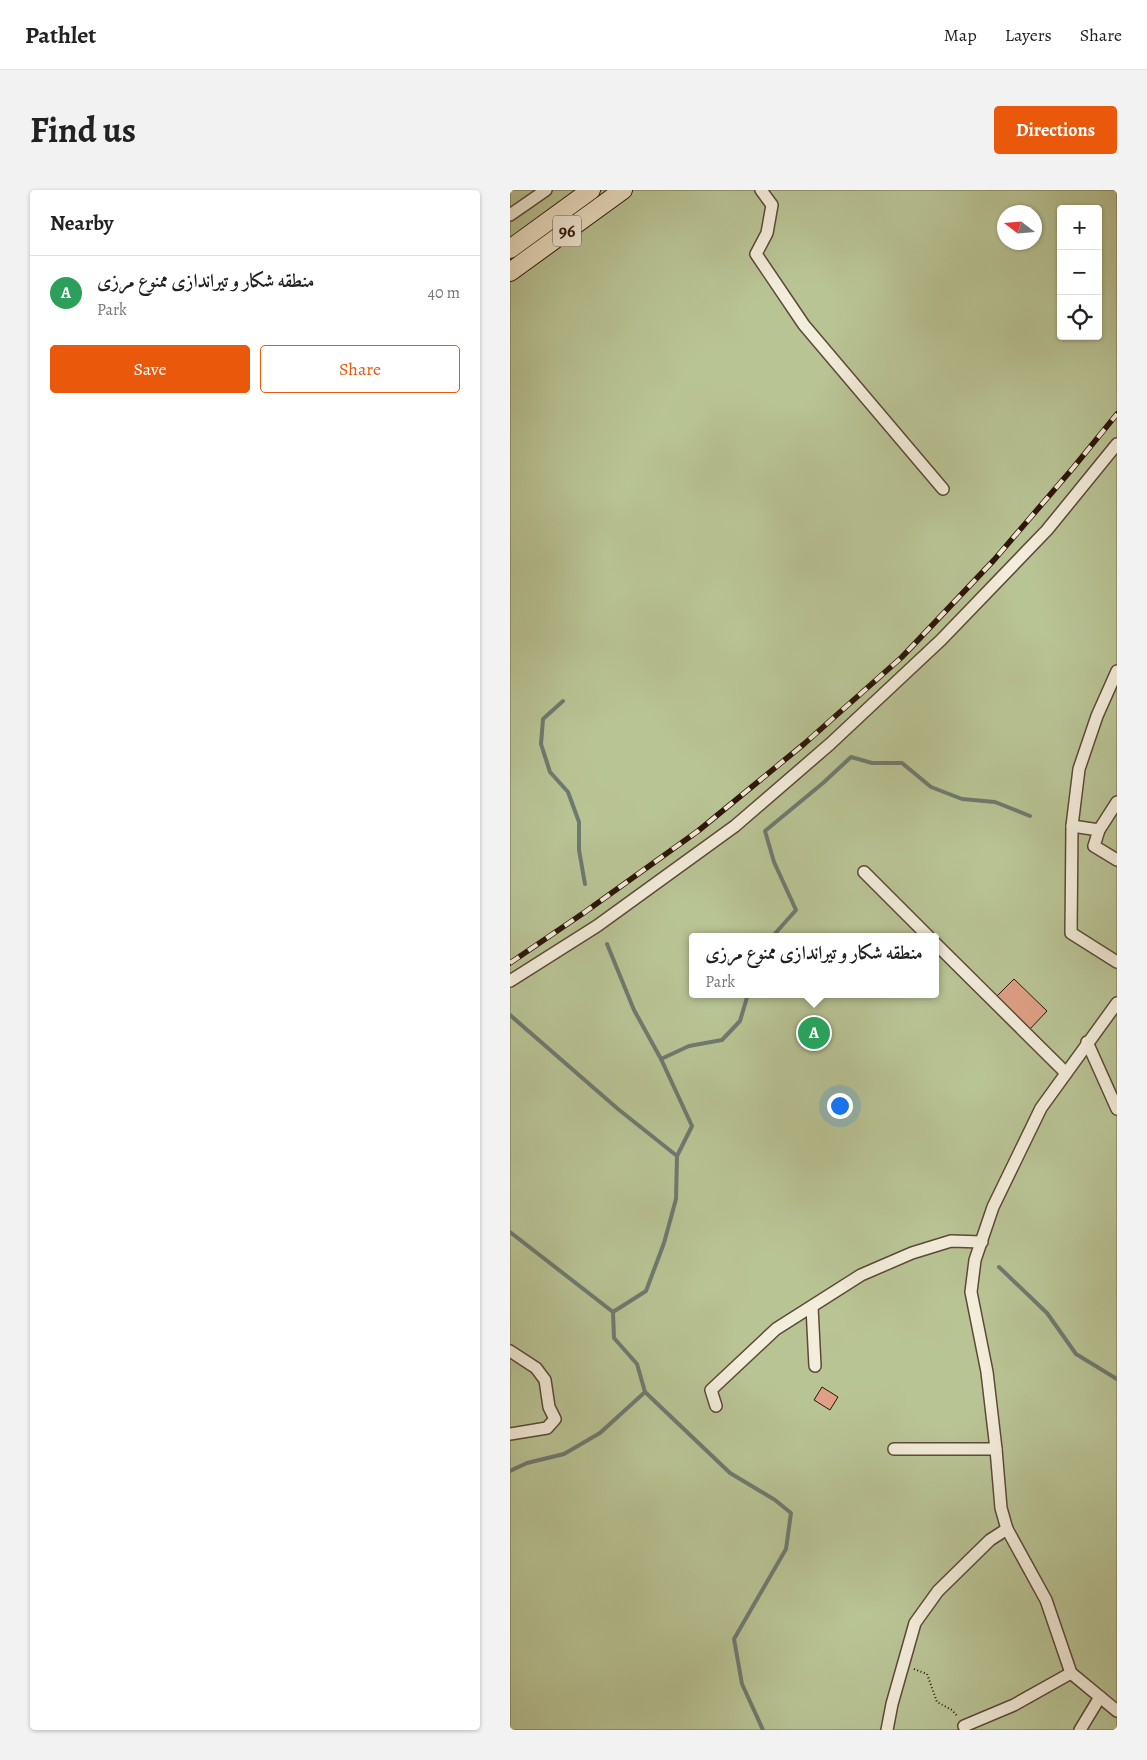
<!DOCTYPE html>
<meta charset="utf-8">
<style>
body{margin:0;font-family:Alegreya,Amiri,serif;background:#f2f2f2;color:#222}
.controls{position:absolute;right:15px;top:15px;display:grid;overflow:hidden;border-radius:5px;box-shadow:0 1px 4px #0004}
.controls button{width:45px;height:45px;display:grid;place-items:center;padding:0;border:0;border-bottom:1px solid #e0e0e0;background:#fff;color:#222;font:25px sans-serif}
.compass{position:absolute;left:487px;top:15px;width:45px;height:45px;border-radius:50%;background:#fff;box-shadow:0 1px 4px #0004;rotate:286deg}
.you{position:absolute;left:329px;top:915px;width:18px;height:18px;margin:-12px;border:4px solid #fff;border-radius:50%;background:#1a73e8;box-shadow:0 0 0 8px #1a73e833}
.badge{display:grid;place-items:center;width:32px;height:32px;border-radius:50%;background:#ea580c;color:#fff;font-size:16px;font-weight:700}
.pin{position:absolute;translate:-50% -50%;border:2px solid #fff;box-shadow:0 1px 5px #0006}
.popup{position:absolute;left:179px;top:743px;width:250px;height:65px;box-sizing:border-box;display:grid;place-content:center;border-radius:5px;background:#fff;filter:drop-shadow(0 1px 4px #0005);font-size:16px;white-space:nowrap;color:#767676}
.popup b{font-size:19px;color:#222}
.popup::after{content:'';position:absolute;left:50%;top:100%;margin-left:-10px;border:10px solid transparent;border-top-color:#fff}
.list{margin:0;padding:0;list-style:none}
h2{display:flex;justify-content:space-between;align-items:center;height:65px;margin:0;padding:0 20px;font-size:21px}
h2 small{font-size:16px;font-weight:400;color:#767676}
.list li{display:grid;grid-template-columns:32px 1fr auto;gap:15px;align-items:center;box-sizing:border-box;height:75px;padding:0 20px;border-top:1px solid #e0e0e0}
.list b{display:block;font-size:19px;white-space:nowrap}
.list p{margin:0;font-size:16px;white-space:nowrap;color:#767676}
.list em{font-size:16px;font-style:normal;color:#767676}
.actions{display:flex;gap:10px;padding:15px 20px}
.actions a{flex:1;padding:11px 0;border:1px solid #ea580c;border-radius:5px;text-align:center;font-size:18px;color:#ea580c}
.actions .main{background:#ea580c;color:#fff}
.icon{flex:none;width:28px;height:28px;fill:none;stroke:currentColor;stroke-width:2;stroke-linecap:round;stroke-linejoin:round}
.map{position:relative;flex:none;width:607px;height:1540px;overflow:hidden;border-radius:5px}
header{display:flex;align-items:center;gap:30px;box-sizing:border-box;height:70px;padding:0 25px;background:#fff;border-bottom:1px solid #e0e0e0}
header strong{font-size:24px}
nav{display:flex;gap:28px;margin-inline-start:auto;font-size:18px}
.intro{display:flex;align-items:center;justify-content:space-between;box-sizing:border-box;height:120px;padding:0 30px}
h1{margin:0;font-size:35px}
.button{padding:12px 22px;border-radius:5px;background:#ea580c;color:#fff;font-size:18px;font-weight:700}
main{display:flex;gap:30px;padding:0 30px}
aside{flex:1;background:#fff;border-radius:5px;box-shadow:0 1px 4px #0004}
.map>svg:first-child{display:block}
.green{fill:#b9c495;stroke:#736c4e;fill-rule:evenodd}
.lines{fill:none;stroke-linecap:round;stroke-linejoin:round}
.stream{stroke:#6e7a6f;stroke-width:4}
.building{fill:#dfa085;stroke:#2d1508}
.minor-casing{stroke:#5d4838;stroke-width:14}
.highway-casing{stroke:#2d1508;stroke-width:20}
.path{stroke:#2d1508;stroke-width:2;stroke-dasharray:1 2.5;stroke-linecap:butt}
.minor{stroke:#f3eddb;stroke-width:11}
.highway{stroke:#ede3c7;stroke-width:18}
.rail-casing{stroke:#2d1508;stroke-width:5.5}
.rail{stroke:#f3eddb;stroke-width:4;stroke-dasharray:11;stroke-linecap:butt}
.labels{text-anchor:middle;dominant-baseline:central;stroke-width:4.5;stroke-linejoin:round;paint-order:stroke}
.shield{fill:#f3eddb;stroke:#685647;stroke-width:1}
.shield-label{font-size:18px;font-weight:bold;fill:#2d1508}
</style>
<header>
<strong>Pathlet</strong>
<nav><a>Map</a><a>Layers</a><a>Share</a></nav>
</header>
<div class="intro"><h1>Find us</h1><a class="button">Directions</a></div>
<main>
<aside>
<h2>Nearby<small></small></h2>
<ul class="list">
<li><span class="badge" style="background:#2e9e5b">A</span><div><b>منطقه شکار و تیراندازی ممنوع مرزی</b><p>Park</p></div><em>40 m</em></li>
</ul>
<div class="actions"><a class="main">Save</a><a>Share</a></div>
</aside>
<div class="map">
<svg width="607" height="1540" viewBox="0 0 607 1540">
<rect width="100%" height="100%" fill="#ede3c7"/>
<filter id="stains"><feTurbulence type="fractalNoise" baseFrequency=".004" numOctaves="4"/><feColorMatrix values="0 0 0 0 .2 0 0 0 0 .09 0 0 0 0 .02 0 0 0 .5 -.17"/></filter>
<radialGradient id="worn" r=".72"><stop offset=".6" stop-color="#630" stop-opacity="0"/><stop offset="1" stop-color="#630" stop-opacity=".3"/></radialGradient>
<!-- green -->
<path class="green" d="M0,0h607v1540h-607zM551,19h37v127h-37zM494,22h30v30h-30zM183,747h242v57h-242z"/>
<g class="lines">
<!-- stream -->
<g class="stream">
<path d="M53,511l-20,18 -2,25 9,28 18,20 11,30v28l6,34"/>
<path d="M262,747l24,-27 -22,-48 -9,-31 58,-48 28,-26 21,6h30l29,24 31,12 33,3 35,14"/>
<path d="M97,754l27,66 27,49 31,67 -15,30 -1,43 -12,44 -18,48 -33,21 1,26 23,26 8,28 85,81 45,27 16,13 -5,36 -52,90 8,45 21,46"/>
<path d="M0,825l108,94 59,47"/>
<path d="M151,869l28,-13 33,-6 18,-19 8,-27"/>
<path d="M0,1042l103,80"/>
<path d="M489,1077l48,46 29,41 41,25"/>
<path d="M0,1281l17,-8 37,-9 36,-21 45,-41"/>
</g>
</g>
<!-- building -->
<g class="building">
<path d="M504,789l33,32 -17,18 -34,-32z"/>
<path d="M312,1197l16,10 -8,13 -16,-10z"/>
</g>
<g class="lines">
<defs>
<g id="minor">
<path d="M251,0l11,15 -5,28 -11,21 48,71 139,164"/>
<path d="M0,25l36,-25"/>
<path d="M607,481l-20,45 -18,53 -7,57 -1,107 46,29"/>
<path d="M562,636l27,4 18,-28"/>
<path d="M589,640l-5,16 23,14"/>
<path d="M354,682l65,65"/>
<path d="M425,753l131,130"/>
<path d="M0,791l87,-55 138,-100 95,-82 111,-104 106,-110 70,-86"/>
<path d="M607,813l-76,105 -48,99 -18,53 -4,32 16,80 9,77 5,59 6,21 39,71 25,73 46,38"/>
<path d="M577,852l30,67"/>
<path d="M302,1117l3,59"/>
<path d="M0,1161l26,17 9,12 4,27 6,12 -8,9 -37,6"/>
<path d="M206,1216l-5,-16 65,-61 85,-54 51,-22 39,-12 31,1"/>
<path d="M384,1259h102"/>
<path d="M454,1536l50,-21 57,-32"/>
<path d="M377,1540l5,-26 23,-81 23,-32 52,-51 17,-11"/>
<path d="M570,1540l20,-33"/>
</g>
<g id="highway">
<path d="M0,59l81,-59"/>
<path d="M0,82l113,-82"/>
</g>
</defs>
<!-- minor casing -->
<use href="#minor" class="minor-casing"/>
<!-- highway casing -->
<use href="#highway" class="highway-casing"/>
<!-- path -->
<path class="path" d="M404,1479l13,5 10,28 15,8 6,7"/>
<!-- minor -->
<use href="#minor" class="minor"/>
<!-- highway -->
<use href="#highway" class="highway"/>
<defs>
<path id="rail" d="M0,773l75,-51 113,-81 106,-87 98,-87 92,-97 79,-92 44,-54"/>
</defs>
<!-- rail casing -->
<use href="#rail" class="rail-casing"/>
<!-- rail -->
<use href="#rail" class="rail"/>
</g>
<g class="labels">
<!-- shield labels -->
<rect class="shield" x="43" y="25.5" width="28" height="31" rx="4"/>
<g class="shield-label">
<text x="57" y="41">96</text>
</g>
</g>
<rect width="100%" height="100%" filter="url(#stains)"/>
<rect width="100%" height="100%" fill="url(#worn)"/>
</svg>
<div class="controls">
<button>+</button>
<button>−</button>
<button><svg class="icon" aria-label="locate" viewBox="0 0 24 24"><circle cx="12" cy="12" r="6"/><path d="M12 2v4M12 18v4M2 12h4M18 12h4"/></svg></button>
</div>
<svg class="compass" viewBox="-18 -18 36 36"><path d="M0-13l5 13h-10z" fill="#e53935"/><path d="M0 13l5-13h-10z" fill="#767676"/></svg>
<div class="you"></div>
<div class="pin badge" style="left:304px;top:843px;background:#2e9e5b">A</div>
<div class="popup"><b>منطقه شکار و تیراندازی ممنوع مرزی</b>Park</div>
</div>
</main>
